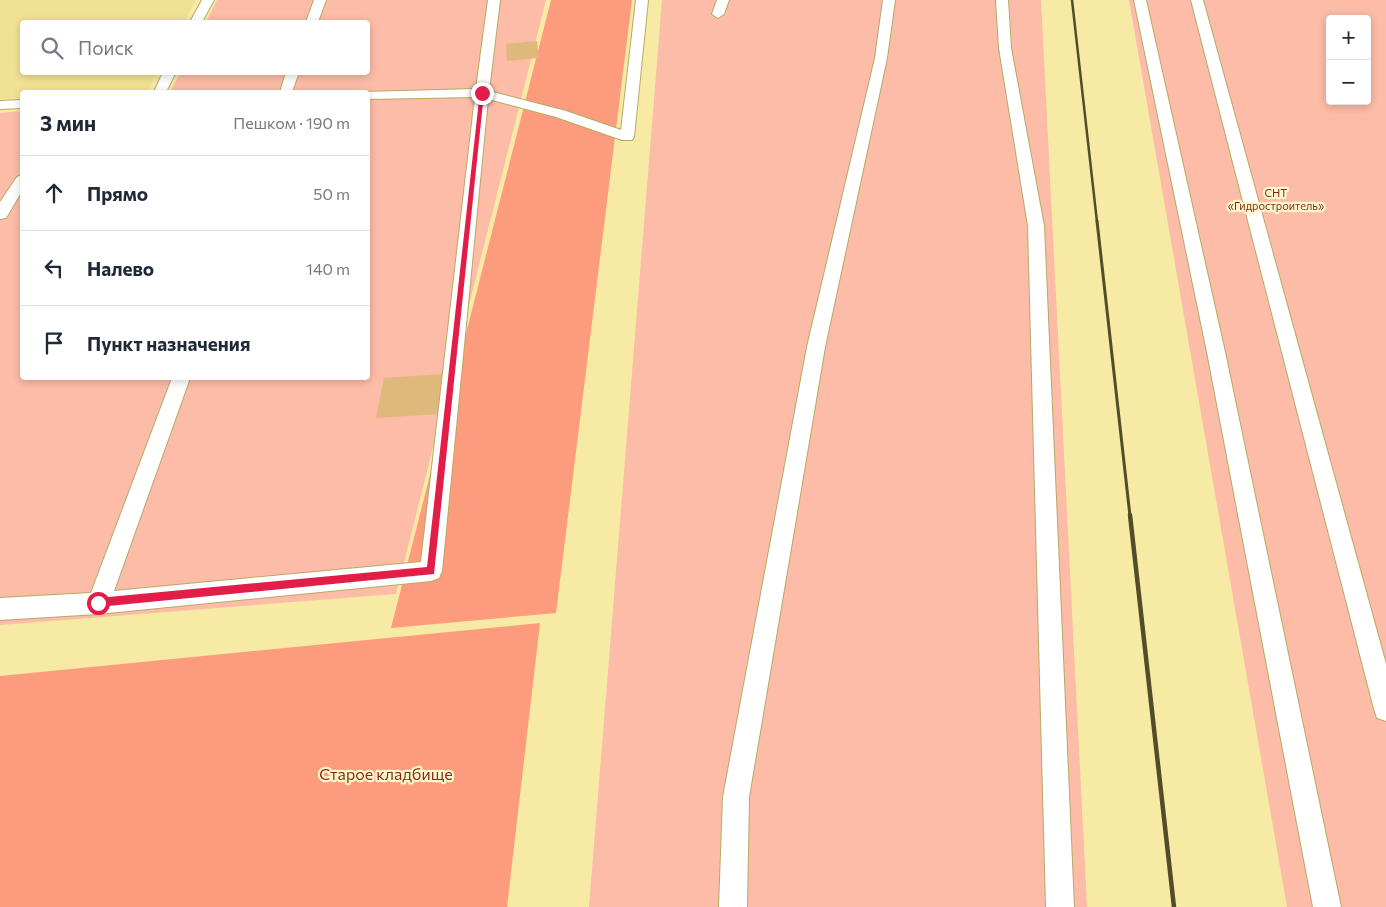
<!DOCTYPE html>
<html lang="ru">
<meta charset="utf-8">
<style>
body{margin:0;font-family:Commissioner,sans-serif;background:#f2f2f3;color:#1f2937}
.controls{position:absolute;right:15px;top:15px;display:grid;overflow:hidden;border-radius:5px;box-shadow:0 2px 8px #0003}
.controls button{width:45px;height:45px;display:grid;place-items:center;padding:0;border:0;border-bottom:1px solid #e0e1e3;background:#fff;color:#1f2937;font:25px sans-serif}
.stop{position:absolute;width:15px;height:15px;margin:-11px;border:4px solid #e11d48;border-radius:50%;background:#fff}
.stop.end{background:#e11d48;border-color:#fff;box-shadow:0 1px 5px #0008}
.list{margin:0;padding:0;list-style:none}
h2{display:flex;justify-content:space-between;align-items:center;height:65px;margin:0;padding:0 20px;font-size:21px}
h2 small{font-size:16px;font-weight:400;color:#747a83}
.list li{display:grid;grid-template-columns:32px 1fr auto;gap:15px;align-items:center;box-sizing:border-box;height:75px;padding:0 20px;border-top:1px solid #e0e1e3}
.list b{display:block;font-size:19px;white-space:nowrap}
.list em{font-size:16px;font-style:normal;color:#747a83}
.icon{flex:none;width:28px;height:28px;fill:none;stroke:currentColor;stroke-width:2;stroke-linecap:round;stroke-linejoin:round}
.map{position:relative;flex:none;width:1386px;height:907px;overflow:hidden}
.search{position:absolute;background:#fff;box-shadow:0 2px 8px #0003;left:20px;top:20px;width:350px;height:55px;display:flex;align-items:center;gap:12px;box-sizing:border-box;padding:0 18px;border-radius:5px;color:#747a83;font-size:19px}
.panel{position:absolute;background:#fff;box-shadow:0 2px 8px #0003;left:20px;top:90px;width:350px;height:290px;border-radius:5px}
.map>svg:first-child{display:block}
.built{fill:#f1e293}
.green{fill:#fcbca7;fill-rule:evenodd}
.forest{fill:#fd9c7c}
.building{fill:#dfb97c}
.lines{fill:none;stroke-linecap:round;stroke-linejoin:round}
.lane-casing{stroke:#b6aa65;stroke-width:2}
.lane{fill:#fff;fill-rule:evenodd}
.rail-far2{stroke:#534c2b;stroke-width:2.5}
.rail-far1{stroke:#534c2b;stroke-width:3}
.rail{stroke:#534c2b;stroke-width:4.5}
.route{fill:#e11d48}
.labels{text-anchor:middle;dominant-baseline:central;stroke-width:4.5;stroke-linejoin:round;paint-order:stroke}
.far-park-label{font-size:11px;fill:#842f0f;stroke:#fef7ce}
.near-park-label{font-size:16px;fill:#842f0f;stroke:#fef7ce}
</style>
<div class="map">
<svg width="1386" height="907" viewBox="0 0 1386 907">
<rect width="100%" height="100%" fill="#f7eaa4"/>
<!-- built -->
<path class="built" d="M0,0h196l-12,22h-162v50l135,1 -10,18 -125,1v6l-22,1z"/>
<!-- green -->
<g class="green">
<path d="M217,0h329l-150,594 -396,31v-512l22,-2v267h346v-286h-198l10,-19 188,-1v-50h-162z"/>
<path d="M662,0h379l46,907h-498z"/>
<path d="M1129,0h257v907h-99zM1330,19h37v82h-37z"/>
</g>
<!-- forest -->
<g class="forest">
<path d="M551,0h81l-76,613 -165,15z"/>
<path d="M540,623l-33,284h-507v-231z"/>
</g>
<!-- building -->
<g class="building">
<path d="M537,41l2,17 -32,3 -1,-17z"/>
<path d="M445,374l-5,40 -64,4 8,-40z"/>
</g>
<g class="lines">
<defs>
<g id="lane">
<path d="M202,0h12l-12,22h-12z"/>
<path d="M314,0h12l-8,22h-12z"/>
<path d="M488,0h12l-11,91 77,20 55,19 15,-130h12l-14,137 -2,3h-10l-66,-23 -68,-18 -46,472 -3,7 -8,3 -333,33 -98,6v-22l91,-5 81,-215h18l-76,213 307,-29 54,-465 -107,2v-7h-5l113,-3z"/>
<path d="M717,0h12l-5,14 -6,4 -6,-4z"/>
<path d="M883,0h12l-8,58 -62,289 -76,450 -2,110h-28l4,-110 84,-450 68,-289z"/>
<path d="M996,0h12l3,48 33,178 30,681h-28l-18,-681 -29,-178z"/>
<path d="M1134,0h12l79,352 116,555h-28l-106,-555z"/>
<path d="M1191,0h12l183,664v57l-9,-3 -3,-9z"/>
<path d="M163,72h13l-10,20h-12z"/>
<path d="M286,72h13l-7,20h-12z"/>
<path d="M22,100v8l-22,1v-8z"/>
<path d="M22,175v16l-16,27 -6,1v-17l17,-25z"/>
</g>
</defs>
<!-- lane casing -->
<use href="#lane" class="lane-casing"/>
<!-- lane -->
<use href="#lane" class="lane"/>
<!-- rail-far2 -->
<path class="rail-far2" d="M1072,0l25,222"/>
<!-- rail-far1 -->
<path class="rail-far1" d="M1097,221l33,295"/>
<!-- rail -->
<path class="rail" d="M1130,515l44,392"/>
</g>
<!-- route -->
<path class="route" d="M480,91l4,2 -50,481 -336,33 -3,-1 -2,-3 5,-5 329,-31z"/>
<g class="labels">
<!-- far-park labels -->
<g class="far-park-label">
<text x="1276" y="192">СНТ<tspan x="1276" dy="13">«Гидростроитель»</tspan></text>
</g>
<!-- near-park labels -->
<g class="near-park-label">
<text x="386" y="773">Старое кладбище</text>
</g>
</g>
</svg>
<div class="controls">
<button>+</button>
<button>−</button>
</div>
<div class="stop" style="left:98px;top:603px"></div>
<div class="stop end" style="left:482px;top:93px"></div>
<div class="search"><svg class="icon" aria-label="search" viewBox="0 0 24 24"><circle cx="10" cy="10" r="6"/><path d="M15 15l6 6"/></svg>Поиск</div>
<section class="panel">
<h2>3 мин<small>Пешком · 190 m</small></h2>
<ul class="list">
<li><svg class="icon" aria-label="ahead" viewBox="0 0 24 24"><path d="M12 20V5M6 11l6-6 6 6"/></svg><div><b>Прямо</b></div><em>50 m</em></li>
<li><svg class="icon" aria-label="left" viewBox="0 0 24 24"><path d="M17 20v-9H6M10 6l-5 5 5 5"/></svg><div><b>Налево</b></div><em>140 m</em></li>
<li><svg class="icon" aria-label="arrive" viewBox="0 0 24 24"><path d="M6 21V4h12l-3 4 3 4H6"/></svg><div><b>Пункт назначения</b></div></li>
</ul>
</section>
</div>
